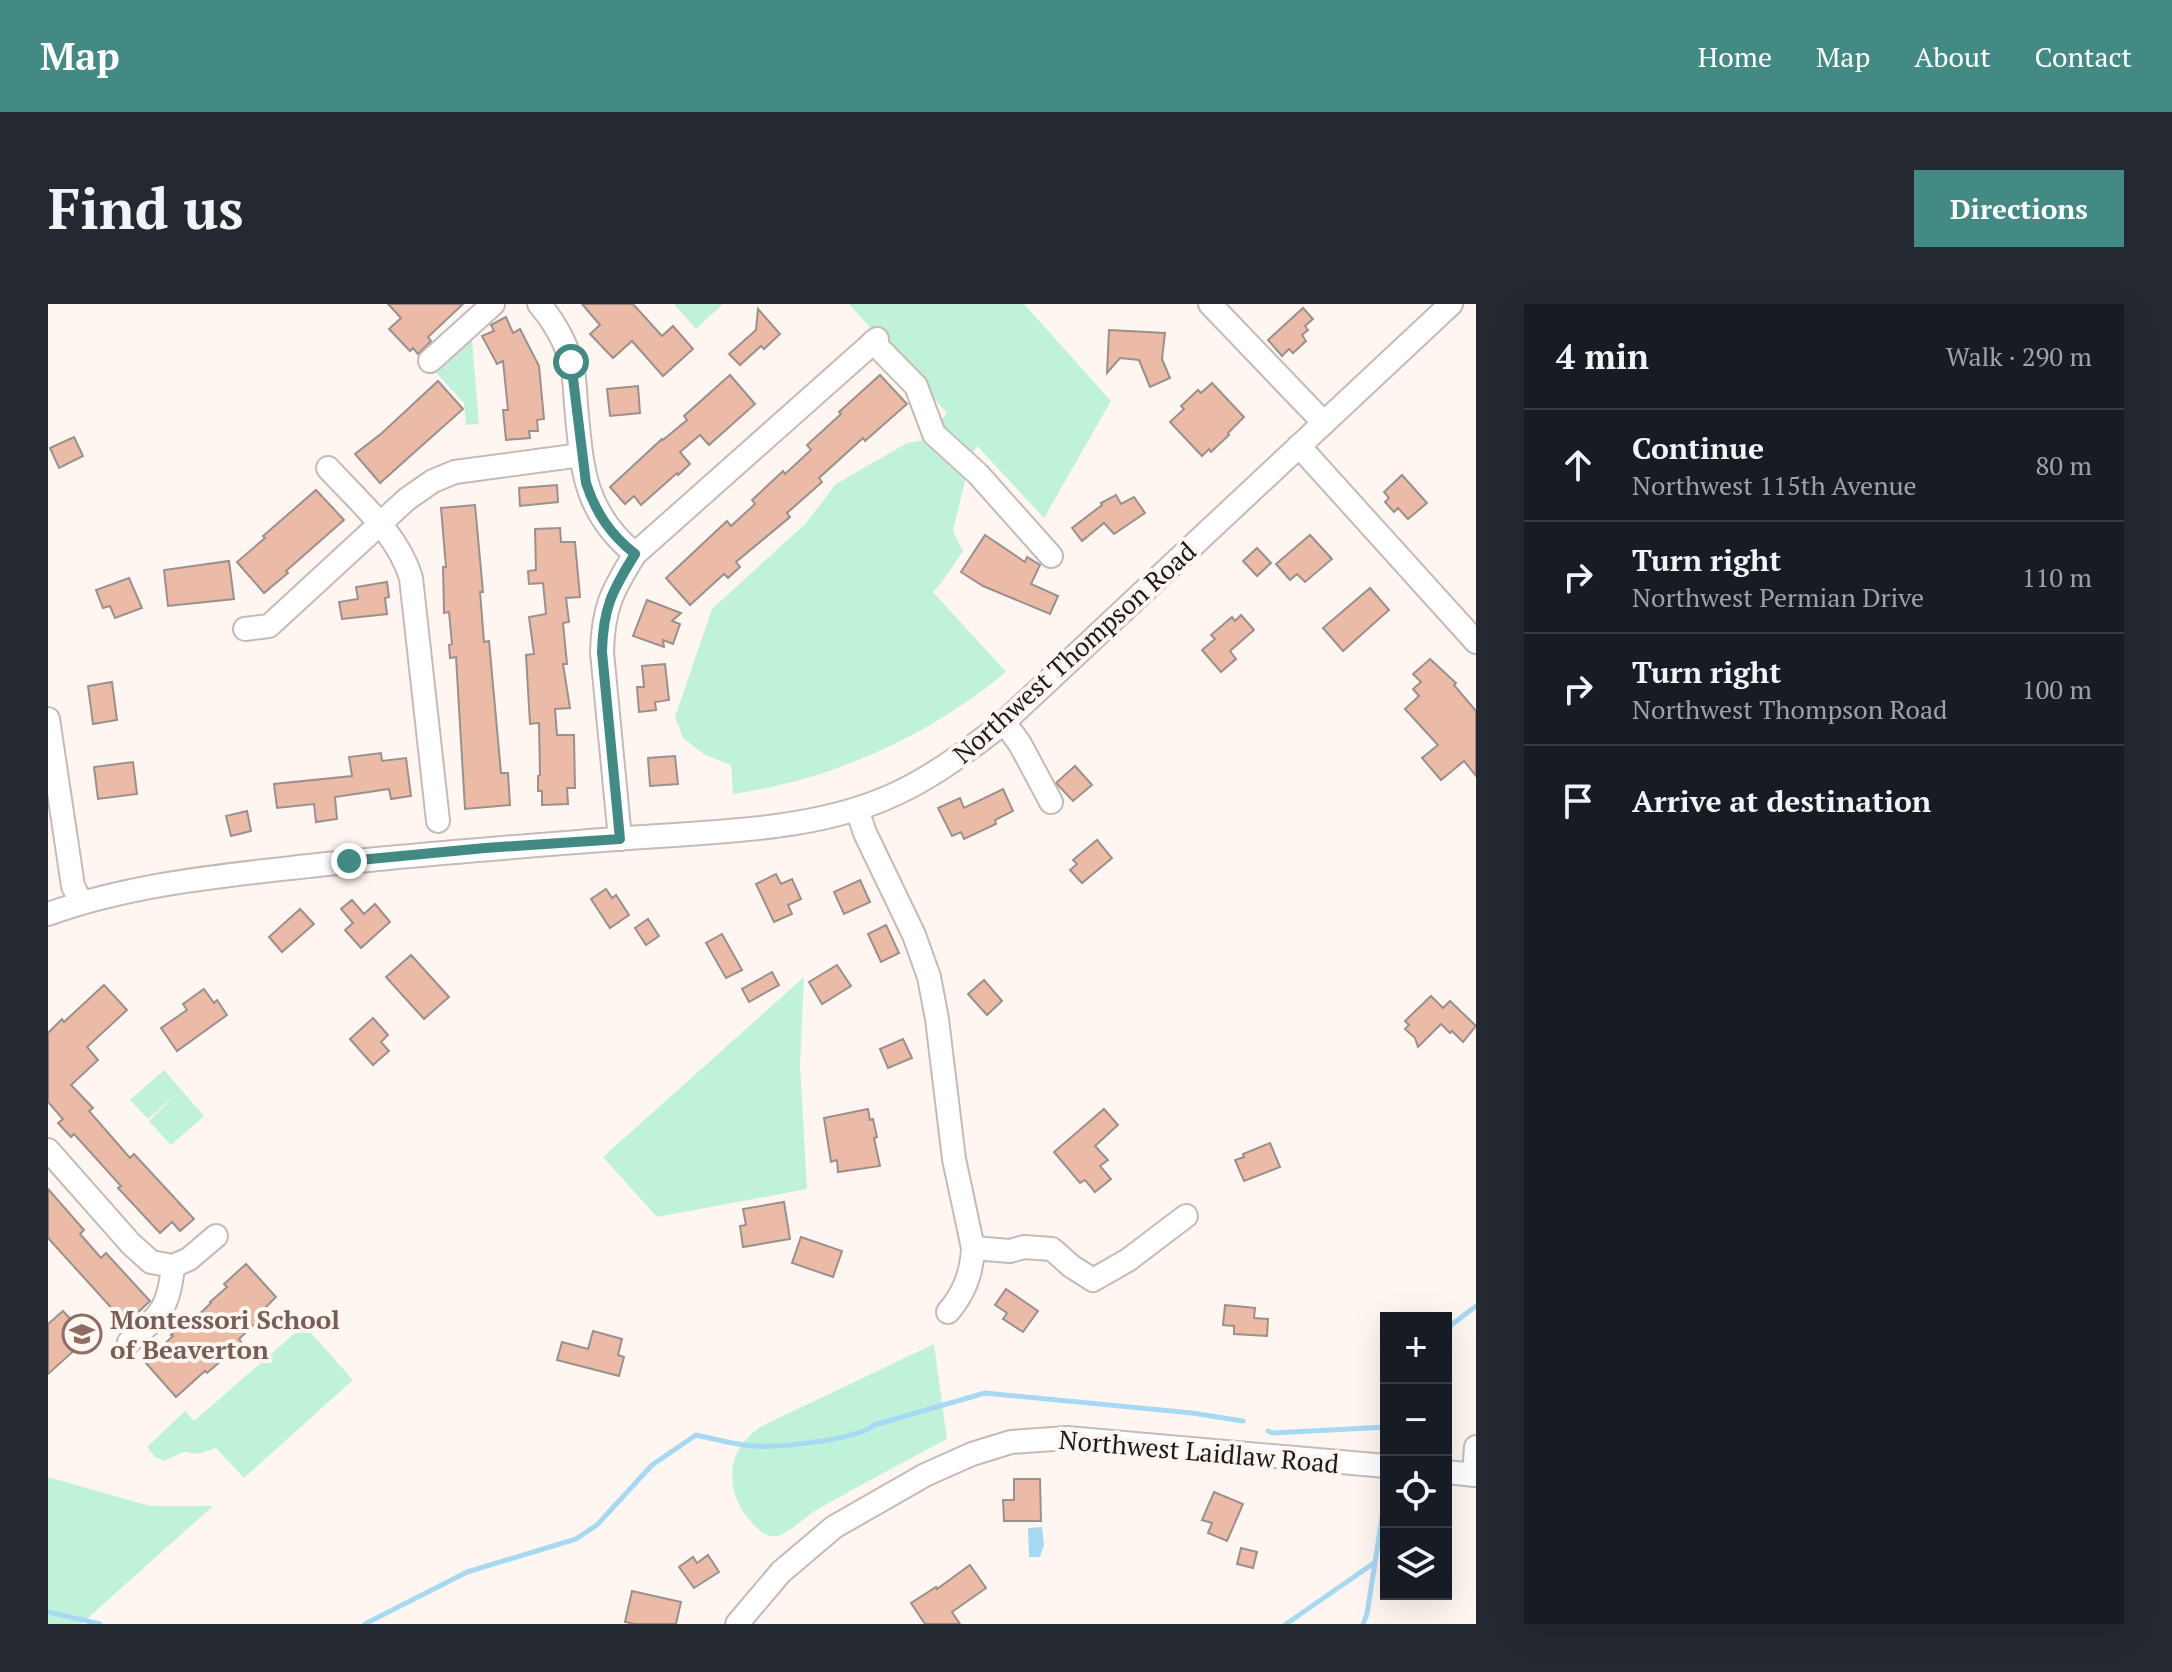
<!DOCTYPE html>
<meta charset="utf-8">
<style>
body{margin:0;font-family:"PT Serif",serif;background:#242831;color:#f1f3f6}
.controls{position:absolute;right:24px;bottom:24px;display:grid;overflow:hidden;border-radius:0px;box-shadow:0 8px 32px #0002}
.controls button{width:72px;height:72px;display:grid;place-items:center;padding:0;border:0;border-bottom:2px solid #363941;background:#171b24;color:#f1f3f6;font:40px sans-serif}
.stop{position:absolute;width:24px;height:24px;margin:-18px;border:6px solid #438a85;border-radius:50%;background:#fff}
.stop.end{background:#438a85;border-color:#fff;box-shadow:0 2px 8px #0008}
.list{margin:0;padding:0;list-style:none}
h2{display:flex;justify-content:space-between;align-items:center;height:104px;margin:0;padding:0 32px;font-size:34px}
h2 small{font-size:26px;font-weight:400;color:#9ea1a6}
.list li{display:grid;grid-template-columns:52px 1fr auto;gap:24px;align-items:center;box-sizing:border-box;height:112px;padding:0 32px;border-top:2px solid #363941}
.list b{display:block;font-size:30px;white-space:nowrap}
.list p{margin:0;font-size:26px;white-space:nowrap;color:#9ea1a6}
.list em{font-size:26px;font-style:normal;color:#9ea1a6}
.icon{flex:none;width:44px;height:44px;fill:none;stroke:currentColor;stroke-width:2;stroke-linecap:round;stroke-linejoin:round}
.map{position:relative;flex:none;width:1428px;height:1320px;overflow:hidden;border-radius:0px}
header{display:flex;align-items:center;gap:48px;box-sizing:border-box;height:112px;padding:0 40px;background:#438a85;color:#fff}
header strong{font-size:38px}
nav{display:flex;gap:44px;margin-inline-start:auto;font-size:28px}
.intro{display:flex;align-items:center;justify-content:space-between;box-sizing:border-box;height:192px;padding:0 48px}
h1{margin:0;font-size:56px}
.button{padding:20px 36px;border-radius:0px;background:#438a85;color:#fff;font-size:28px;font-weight:700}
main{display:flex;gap:48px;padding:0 48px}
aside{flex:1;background:#171b24;border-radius:0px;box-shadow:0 8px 32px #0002}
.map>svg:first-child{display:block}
.green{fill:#c0f2da}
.water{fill:#a7d9f2}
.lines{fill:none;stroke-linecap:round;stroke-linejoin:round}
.stream{stroke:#a7d9f2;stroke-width:5}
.building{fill:#ebbba7;stroke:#9b908c;stroke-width:2}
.minor-casing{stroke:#c5bab6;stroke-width:26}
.minor{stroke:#fff;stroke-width:22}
.route{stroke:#438a85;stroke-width:10}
.labels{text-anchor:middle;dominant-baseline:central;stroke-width:8;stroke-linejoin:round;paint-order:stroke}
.street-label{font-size:26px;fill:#1e1a19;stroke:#fff6f2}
.education-label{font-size:26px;font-weight:bold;fill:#785e54;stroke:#fff6f2;text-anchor:start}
</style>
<header>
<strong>Map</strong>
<nav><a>Home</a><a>Map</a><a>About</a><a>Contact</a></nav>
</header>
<div class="intro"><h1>Find us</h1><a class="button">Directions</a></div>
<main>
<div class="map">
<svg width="1428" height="1320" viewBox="0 0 1428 1320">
<rect width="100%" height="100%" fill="#fff6f2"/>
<!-- green -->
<g class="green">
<path d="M626,0h49l-27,25z"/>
<path d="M801,0h175l87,97 -67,117 -67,-72 -6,10 -18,75 10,20 -21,31 -9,10 73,80c-79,65 -172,107 -273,122l-2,-29 -26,-10 -22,-17 -8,-21 37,-108 93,-85 31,-40 71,-41 17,-3 23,-27z"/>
<path d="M423,25l8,95 -13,1 -2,-22 -34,-37z"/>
<path d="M756,673l-4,88 7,124 -150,28 -54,-60z"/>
<path d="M116,766l40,46 -33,29 -22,-24 29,-28 -30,26 -18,-19z"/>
<path d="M256,1021l49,55 -109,98 -28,-30 -18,6 -14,-2 -20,9 -9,-4 -8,-10 38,-36 9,10z"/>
<path d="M886,1040l13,95c-43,23 -87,46 -129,70 -12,7 -30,25 -41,27 -12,2 -19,-7 -26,-14 -29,-32 -25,-77 15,-98z"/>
<path d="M0,1173l102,29h63l-132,118h-33z"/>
</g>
<!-- water -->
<path class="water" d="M994,1223l2,18 -4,12h-11l-1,-29z"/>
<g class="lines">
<!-- stream -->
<g class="stream">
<path d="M1398,1025l30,-23"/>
<path d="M1220,1127l5,2 113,-6"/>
<path d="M0,1308l52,12"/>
<path d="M317,1320l102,-52 109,-33 21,-14 55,-60 44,-30c19,4 37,9 56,11 24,2 106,-6 122,-21l111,-32 207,20 51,8"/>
<path d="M1238,1320l88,-61"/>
<path d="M1315,1320l4,-10 19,-122"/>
</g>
</g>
<!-- building -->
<g class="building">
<path d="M340,0h75l-35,33 3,4 -13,13 -5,-6 -3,3 -21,-22 12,-11z"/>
<path d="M534,0h51l29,32 11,-10 20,23 -30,27 -31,-35 -19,17 -23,-24 10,-9z"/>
<path d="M1255,4l10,11 -8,7 3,4 -6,5 4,6 -13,12 -4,-4 -7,7 -14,-16z"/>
<path d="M710,5l22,25 -16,15 -3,-3 -21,19 -11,-11 27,-24z"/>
<path d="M458,13l7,16 7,-4 19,37 5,53 -7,1 1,11h-9l1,7 -24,2 -3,-30h5l-5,-49 -6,3 -15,-28 12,-5 -3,-6z"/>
<path d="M1061,26l56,3 -3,26 8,19 -20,9 -11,-27 -19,-2 -13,15z"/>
<path d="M682,71l25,29 -46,41 -9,-10 -20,17 10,12 -12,11 -1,-2 -36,32 -7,-9 -9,8 -15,-17 52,-48 1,1 24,-20 -3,-4z"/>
<path d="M832,71l27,29 -42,37 -2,-3 -44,40 3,4 -35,31 3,4 -54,45 4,5 -12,11 -4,-4 -34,31 -24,-27 61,-57 4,5 24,-22 -3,-4 31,-29 2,3 26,-24 -4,-5 34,-31 -2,-2z"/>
<path d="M390,77l25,28 -83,74 -25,-29 27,-21z"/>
<path d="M1164,79l32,34 -16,16 1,2 -18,17 -2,-3 -7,7 -32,-34 14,-13 -3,-3 17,-16 3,3z"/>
<path d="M590,82l2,27 -30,3 -3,-27z"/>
<path d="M26,133l9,19 -24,12 -9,-20z"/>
<path d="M1354,171l25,28 -19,16 -10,-11 -4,4 -9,-10 4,-4 -5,-6z"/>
<path d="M509,181l1,17 -38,4 -1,-18z"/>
<path d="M268,186l28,30 -58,51 2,2 -24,20 -27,-31 28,-24 -2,-2z"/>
<path d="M1068,191l5,9 13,-7 11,16 -31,21 -10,-11 -22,18 -10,-13 30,-23 -1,-2z"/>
<path d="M427,201l8,87h-3l4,50 5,-1 12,132h7l2,32 -45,4 -9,-152 -6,1 -1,-13 3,-1 -3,-32 -5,1 -1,-46h3l-5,-59z"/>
<path d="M512,224l1,14h14l5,55 -14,1 3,24 -6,1 4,41h-4l7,44 -15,1 2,26h17l1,53h-8l1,16 -26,1v-14h-4v-15l2,-1 -1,-52 -9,1 -4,-69 8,-1 -5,-37 17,-3 -3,-31 -14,1 -1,-13 8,-1 -1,-41z"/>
<path d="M937,231l40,27 2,-5 13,8 -9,19 27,12 -8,18 -67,-28 -22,-14z"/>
<path d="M1262,231l22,24 -27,23 -8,-8 -7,6 -14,-16z"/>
<path d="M1209,244l14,15 -14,13 -14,-15z"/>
<path d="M181,257l5,38 -66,7 -4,-36z"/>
<path d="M81,274l13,30 -27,10 -5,-12 -7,2 -7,-18z"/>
<path d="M339,278l2,15 -4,1 2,16 -45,5 -3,-17 19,-3 -2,-12z"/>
<path d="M1322,284l19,22 -46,41 -20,-23z"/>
<path d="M599,296l34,13 -9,8 8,3 -7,20 -10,-4 1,7 -31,-11z"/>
<path d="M1193,311l13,15 -24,21 6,8 -15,13 -19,-22 13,-11 -4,-4 21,-18 3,4z"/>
<path d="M1382,355l26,24 -2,2 22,26v65l-12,-15 -23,19 -19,-22 16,-13 -33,-36 14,-13 -6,-7 8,-7 -8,-8z"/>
<path d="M617,360l4,36 -14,2 1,8 -17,2 -2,-25h7l-2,-21z"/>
<path d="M64,378l5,38 -24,4 -5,-38z"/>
<path d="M333,449l1,8 24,-3 5,38 -20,3 -2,-10 -54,8 2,22 -21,3 -2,-18 -37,4 -3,-24 78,-8 -3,-19z"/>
<path d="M627,452l3,28 -28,2 -2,-28z"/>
<path d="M85,458l4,32 -39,5 -4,-32z"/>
<path d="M1027,462l17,19 -19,16 -17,-18z"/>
<path d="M955,485l10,22 -18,9 1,4 -32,15 -3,-7 -9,4 -14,-28 22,-10 4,10z"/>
<path d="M199,507l4,20 -20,5 -5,-20z"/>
<path d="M1049,536l15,18 -30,25 -12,-13 7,-6 -4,-4z"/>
<path d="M728,570l5,10 11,-5 9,20 -13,6 4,9 -18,8 -18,-38z"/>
<path d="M812,576l10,22 -26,12 -10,-22z"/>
<path d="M558,585l6,9 4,-3 13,20 -19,13 -19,-29z"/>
<path d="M304,596l12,14 11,-10 15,18 -29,26 -16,-18 8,-7 -12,-14z"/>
<path d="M252,605l14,15 -32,28 -13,-15z"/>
<path d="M600,615l11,17 -13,9 -11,-17z"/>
<path d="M838,621l13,28 -18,9 -13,-28z"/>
<path d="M674,630l20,36 -16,8 -20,-35z"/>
<path d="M363,651l38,42 -25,22 -38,-42z"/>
<path d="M789,661l14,21 -29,18 -13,-22z"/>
<path d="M724,668l7,13 -30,17 -7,-13z"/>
<path d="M936,676l18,21 -15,14 -19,-21z"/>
<path d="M56,681l23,25 -40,37 11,13 -27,25 22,23 -4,3 41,47 4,-4 60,65 -14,12 -8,-9 -12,11 -42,-45 3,-2 -47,-52 -3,3 -13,-14 5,-4 -15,-17v-69l14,-14 2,3z"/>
<path d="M156,685l10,14 3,-3 10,15 -50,36 -16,-23 26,-18 -4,-6z"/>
<path d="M1383,692l12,12 7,-7 26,25 -13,16 -11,-11 -2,2 -9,-9 -23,23 -3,-9 -10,-9 4,-4 -4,-4z"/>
<path d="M325,714l15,17 -7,7 8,9 -16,14 -23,-26z"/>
<path d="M855,735l9,19 -24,10 -8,-19z"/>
<path d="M820,805l2,11 3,-1 4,18 -3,1 6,28 -42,6 -1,-12 -6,2 -7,-44z"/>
<path d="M1056,805l14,16 -23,21 13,14 -8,6 11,13 -16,13 -10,-12 -5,3 -26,-31z"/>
<path d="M1222,839l10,24 -36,14 -9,-21 9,-3 -1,-3z"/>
<path d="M0,885l36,41 -4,4 21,24 5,-5 44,48 -24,23 -78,-86z"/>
<path d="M736,898l6,37 -47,8 -3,-21 6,-1 -3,-16z"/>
<path d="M753,933l41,14 -9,26 -41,-14z"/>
<path d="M198,960l30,33 -10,10 3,3 -30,29 3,4 -35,30 -2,-2 -29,26 -31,-35 28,-26 -2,-1 19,-17 3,2 18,-17 -1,-1 17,-15 -3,-3z"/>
<path d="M958,985l32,22 -15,21 -20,-13 4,-6 -12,-8z"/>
<path d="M1177,1001l30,3 -1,10 14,1 -1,17 -33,-2v-8l-11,-1z"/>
<path d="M15,1007l25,27 -40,36v-50z"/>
<path d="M545,1027l29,8 -4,16 6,2 -5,19 -62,-16 5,-18 26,7z"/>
<path d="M966,1175h26l1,42h-37l-1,-21h11z"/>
<path d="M1166,1188l29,12 -16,37 -19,-8 4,-10 -10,-3z"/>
<path d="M1193,1244l16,4 -4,16 -16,-4z"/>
<path d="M660,1251l11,17 -25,16 -15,-21 14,-10 4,6z"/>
<path d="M922,1261l16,23 -34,24 8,12h-35l-14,-21 25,-16 1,2z"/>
<path d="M584,1287l49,11 -5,22h-41l-10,-2z"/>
</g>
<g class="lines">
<defs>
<g id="minor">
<path d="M491,0c14,16 27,38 32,59 4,13 4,28 5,42 6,63 7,106 59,149"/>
<path d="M1162,0l114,119"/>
<path d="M825,38l43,44 18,48 44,40 73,82"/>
<path d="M382,57l63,-57"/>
<path d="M1251,142l177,196"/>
<path d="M280,164c30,33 70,66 83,110l27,243"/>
<path d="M197,325l24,-3 138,-127 26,-18 22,-9 126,-17"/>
<path d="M0,415l25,167 8,16"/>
<path d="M956,418l16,22 31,58"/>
<path d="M809,505l8,24 49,102 15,42 8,42 17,140 19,89c-1,25 -9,46 -25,64"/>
<path d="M572,535l-18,-187c1,-44 10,-61 33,-98l242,-215"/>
<path d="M0,610c78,-28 161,-37 243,-46 112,-13 224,-21 337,-30 83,-6 179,-7 256,-39 44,-18 80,-46 117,-74l450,-421"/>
<path d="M0,846l83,94 20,18 22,4 16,-7 27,-23"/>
<path d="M925,944l37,3 14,-4 28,2 19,17 22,14 35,-20 58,-44"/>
<path d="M81,1038c31,-27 40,-33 44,-76"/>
<path d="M1398,1168l30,3"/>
<path d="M1426,1171l2,-28"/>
<path d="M689,1320l44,-52 53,-45 91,-52 47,-21 39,-12 56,-4 319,28"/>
</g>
</defs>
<!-- minor casing -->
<use href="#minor" class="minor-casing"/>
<!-- minor -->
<use href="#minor" class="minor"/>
</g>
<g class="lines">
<!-- route -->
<path class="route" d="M301,557l136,-13 135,-9 -18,-187c1,-44 10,-61 33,-98 -25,-20 -39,-41 -49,-71l-15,-121"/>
</g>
<!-- icons -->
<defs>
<symbol id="school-ring" viewBox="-11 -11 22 22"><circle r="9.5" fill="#fff6f2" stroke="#8d6e63" stroke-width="1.5"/><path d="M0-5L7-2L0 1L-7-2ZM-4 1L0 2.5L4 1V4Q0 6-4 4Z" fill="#8d6e63"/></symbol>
</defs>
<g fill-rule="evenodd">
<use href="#school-ring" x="12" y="1008" width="44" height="44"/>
</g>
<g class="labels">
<!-- street labels -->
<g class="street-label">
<text transform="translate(1026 348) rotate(-42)">Northwest Thompson Road</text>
<text transform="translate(1151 1147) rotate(5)">Northwest Laidlaw Road</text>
</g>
<!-- education labels -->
<g class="education-label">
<text x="62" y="1015">Montessori School<tspan x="62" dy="30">of Beaverton</tspan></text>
</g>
</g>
</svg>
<div class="controls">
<button>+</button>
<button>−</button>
<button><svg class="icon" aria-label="locate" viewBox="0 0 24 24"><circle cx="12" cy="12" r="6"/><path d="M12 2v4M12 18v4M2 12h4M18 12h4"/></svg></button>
<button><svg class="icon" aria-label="layers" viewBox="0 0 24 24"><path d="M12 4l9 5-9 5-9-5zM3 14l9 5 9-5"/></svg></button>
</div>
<div class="stop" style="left:523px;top:58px"></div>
<div class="stop end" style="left:301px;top:557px"></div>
</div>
<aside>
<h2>4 min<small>Walk · 290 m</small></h2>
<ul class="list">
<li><svg class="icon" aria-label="ahead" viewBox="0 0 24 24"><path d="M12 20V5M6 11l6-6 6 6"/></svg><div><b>Continue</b><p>Northwest 115th Avenue</p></div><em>80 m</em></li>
<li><svg class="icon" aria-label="right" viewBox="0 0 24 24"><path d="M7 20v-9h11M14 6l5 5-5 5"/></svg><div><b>Turn right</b><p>Northwest Permian Drive</p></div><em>110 m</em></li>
<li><svg class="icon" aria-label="right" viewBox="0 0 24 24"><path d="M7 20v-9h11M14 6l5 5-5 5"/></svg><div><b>Turn right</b><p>Northwest Thompson Road</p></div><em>100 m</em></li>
<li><svg class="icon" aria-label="arrive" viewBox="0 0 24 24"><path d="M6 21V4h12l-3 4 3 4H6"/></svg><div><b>Arrive at destination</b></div></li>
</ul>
</aside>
</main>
